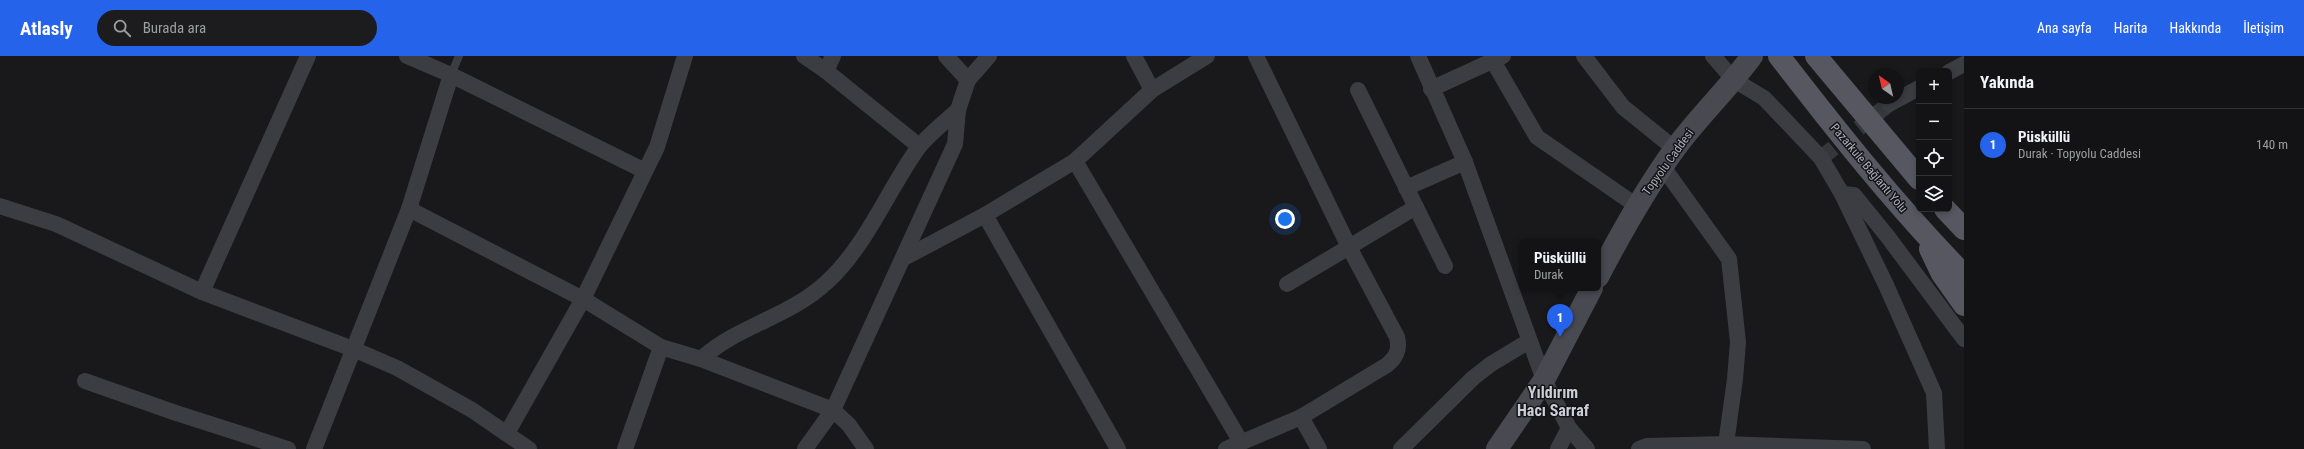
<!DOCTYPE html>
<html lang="tr">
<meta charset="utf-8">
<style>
body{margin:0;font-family:"Roboto Condensed",sans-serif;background:#1c1c1e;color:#f1f3f6}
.controls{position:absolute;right:12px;top:12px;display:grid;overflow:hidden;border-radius:6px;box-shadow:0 2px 6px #0003}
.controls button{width:36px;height:36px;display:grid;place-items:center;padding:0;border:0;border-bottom:1px solid #323234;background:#131315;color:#f1f3f6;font:20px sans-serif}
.compass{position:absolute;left:1868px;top:12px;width:36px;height:36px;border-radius:50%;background:#131315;box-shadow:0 2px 6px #0003;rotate:326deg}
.you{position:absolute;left:1285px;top:163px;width:14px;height:14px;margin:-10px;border:3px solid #fff;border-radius:50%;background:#1a73e8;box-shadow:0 0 0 6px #1a73e833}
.badge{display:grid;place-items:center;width:26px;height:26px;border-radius:50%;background:#2563eb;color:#fff;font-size:13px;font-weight:700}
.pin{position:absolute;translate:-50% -33px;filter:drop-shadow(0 1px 2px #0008)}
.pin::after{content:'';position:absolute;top:21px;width:14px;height:12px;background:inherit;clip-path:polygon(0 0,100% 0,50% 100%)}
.popup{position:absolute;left:1519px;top:183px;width:82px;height:52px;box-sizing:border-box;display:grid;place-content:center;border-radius:6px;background:#131315;filter:drop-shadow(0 1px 3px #0005);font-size:13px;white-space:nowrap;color:#9d9ea0}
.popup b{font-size:15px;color:#f1f3f6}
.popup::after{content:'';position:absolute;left:50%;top:100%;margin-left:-8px;border:8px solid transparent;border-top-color:#131315}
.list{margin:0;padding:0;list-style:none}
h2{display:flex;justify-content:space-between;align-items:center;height:52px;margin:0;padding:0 16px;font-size:17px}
h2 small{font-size:13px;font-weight:400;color:#9d9ea0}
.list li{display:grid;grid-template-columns:26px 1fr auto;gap:12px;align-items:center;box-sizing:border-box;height:72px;padding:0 16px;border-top:1px solid #323234}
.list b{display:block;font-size:15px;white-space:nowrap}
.list p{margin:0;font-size:13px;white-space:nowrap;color:#9d9ea0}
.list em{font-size:13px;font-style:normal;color:#9d9ea0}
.icon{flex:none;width:22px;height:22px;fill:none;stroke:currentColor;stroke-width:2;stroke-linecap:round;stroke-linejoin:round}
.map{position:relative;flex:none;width:1964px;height:393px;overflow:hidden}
header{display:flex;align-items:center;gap:24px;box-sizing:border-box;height:56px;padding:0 20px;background:#2563eb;color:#fff}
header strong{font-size:19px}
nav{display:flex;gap:22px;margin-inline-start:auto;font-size:14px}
.search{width:280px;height:36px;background:#1c1c1e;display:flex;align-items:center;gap:10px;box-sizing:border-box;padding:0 14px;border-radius:22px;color:#9d9ea0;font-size:15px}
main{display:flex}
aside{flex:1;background:#131315}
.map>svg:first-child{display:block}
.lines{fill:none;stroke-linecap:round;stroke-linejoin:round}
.street-tunnel{stroke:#36373c;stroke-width:16;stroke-dasharray:16 8;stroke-linecap:butt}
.lane{stroke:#3c3c43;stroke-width:8}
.street{stroke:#3c3c43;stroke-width:16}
.secondary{stroke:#484951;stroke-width:22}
.primary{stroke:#565760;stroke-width:22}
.labels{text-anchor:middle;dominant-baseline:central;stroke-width:3;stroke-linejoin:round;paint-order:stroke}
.street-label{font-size:12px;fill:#abaebc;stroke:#141417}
.district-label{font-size:16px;font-weight:bold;fill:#ccced8;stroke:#141417}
</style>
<header>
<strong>Atlasly</strong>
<div class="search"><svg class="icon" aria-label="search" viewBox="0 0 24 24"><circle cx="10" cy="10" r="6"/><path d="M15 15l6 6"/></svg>Burada ara</div>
<nav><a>Ana sayfa</a><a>Harita</a><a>Hakkında</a><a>İletişim</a></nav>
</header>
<main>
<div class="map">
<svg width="1964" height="393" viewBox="0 0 1964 393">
<rect width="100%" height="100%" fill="#19191c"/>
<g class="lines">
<!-- street-tunnel -->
<path class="street-tunnel" d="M1821,102l68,-54"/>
<!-- lane -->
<path class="lane" d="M451,19l8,-19"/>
<!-- street -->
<g class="street">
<path d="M407,0l44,19"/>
<path d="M804,0l22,15"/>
<path d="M833,0l-7,15 93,75"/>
<path d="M946,0l22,24"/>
<path d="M1134,0l18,34"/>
<path d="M1418,0l47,106 79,218 25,48 -11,21"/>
<path d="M1584,0l39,51 52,42"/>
<path d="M1713,0l21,24 30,18 57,60 21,36 44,91 48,108 3,56"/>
<path d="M1493,5l44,76 100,69"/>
<path d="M1949,16l15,-8"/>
<path d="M1431,33l72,-33"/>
<path d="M1358,34l87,176"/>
<path d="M1889,48l30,-16"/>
<path d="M1075,105l166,281"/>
<path d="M1663,111l66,92 9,83 -3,37 -9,65"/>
<path d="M1406,132l59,-26"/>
<path d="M1842,138l12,1 34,42 76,102"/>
<path d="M0,150l56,18 146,68 151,57 44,19 75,42 57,39"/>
<path d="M409,153l174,90 78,48 40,12 132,51 16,15 17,24"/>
<path d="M985,159l133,234"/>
<path d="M904,202l81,-43 90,-54 77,-71 55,-34"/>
<path d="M1287,228l129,-77"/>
<path d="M202,236l106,-236"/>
<path d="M701,303c39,-35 88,-41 127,-78 38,-35 60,-91 90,-133 11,-14 27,-26 40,-38"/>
<path d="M85,325l91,32 112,36"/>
<path d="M1301,361l18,32"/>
<path d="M1569,372l18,21"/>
<path d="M507,377l76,-134 74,-152 28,-91"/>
<path d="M314,393l95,-240 42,-134 194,96"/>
<path d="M625,393l36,-102"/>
<path d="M805,393l28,-39 122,-266 3,-34 10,-30 21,-24"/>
<path d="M1226,393l75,-32 86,-52c10,-8 13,-16 10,-28l-47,-88 -94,-193"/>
<path d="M1401,393l72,-71 18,-14 38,-23"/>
<path d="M1639,393l8,-3 79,-2 137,5"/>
</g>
<!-- secondary -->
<g class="secondary">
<path d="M1598,221c23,-44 47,-87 76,-127 24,-33 54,-61 78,-94"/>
<path d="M1497,393l47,-69 48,-92"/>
</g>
<!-- primary -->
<g class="primary">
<path d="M1779,0c58,75 118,151 185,219"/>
<path d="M1816,0l103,123"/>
<path d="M1945,153l19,20"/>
<path d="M1930,193l12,25 22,31"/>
</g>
</g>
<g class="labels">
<!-- street labels -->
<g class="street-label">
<text transform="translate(1668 106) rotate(-54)">Topyolu Caddesi</text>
<text transform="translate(1869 112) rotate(50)">Pazarkule Bağlantı Yolu</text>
</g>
<!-- district labels -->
<g class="district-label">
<text x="1553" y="336">Yıldırım<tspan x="1553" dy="18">Hacı Sarraf</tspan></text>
</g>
</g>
</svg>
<div class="controls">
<button>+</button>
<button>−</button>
<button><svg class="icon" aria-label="locate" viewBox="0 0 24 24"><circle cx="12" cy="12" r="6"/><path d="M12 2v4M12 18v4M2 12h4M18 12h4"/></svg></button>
<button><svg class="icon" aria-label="layers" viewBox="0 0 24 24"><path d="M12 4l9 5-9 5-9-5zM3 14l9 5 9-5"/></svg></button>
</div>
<svg class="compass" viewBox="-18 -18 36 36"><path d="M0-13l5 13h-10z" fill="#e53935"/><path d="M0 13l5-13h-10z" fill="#9d9ea0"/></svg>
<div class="you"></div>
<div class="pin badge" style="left:1560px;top:281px">1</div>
<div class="popup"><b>Püsküllü</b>Durak</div>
</div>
<aside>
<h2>Yakında<small></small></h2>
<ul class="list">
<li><span class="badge">1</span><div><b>Püsküllü</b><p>Durak · Topyolu Caddesi</p></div><em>140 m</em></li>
</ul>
</aside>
</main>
